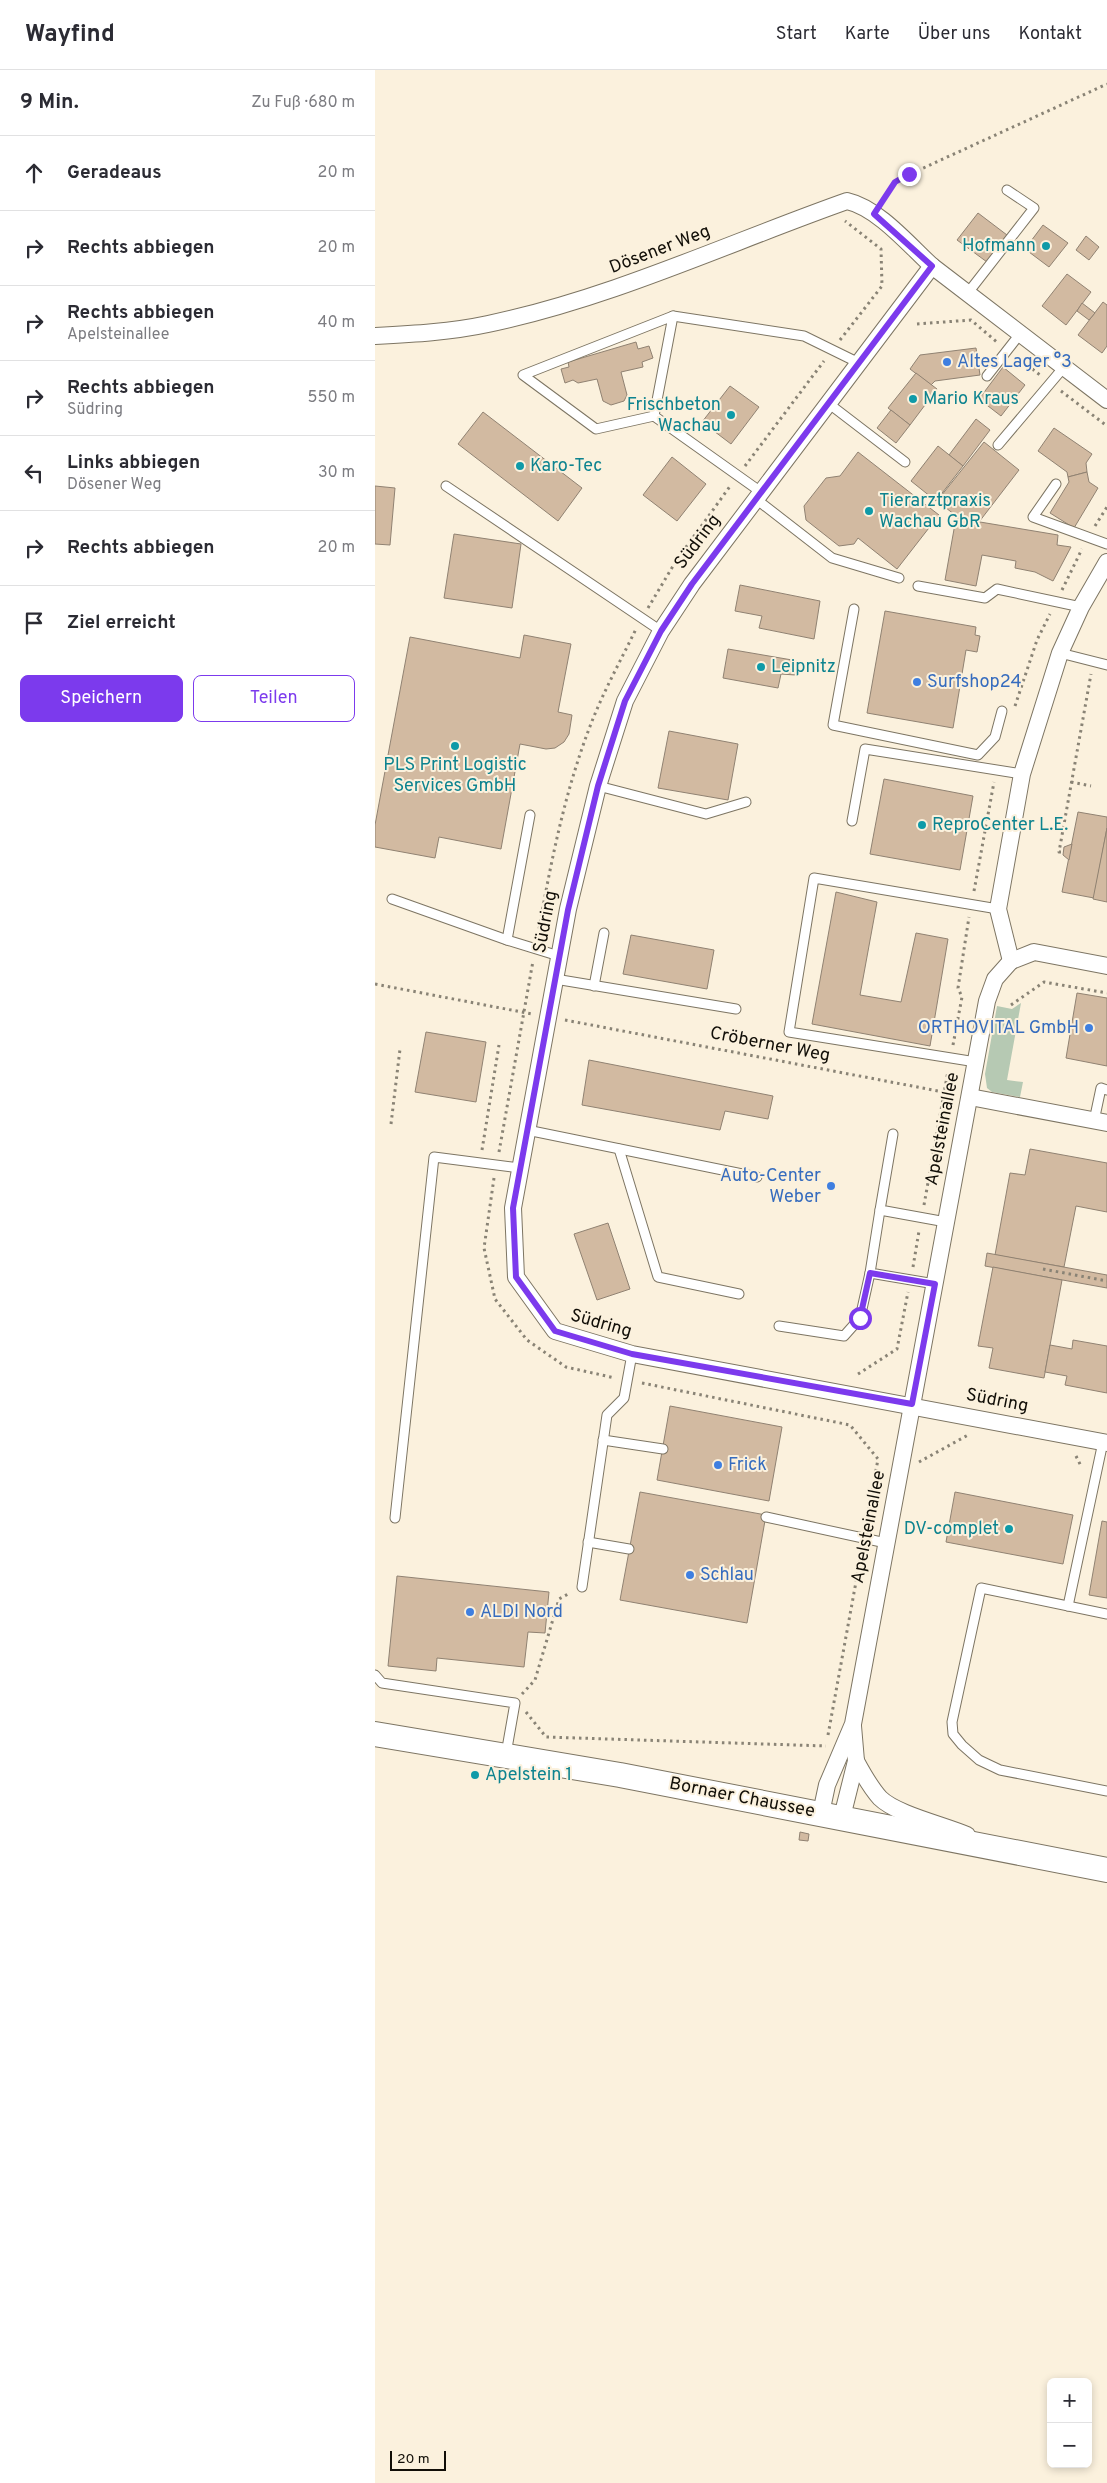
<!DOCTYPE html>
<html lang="de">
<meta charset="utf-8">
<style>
body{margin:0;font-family:Overpass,sans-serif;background:#f2f2f3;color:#2b2b33}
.controls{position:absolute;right:15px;bottom:15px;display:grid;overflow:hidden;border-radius:8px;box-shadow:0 2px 8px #0003}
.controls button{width:45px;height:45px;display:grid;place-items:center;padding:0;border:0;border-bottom:1px solid #e1e1e2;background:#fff;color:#2b2b33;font:25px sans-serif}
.scale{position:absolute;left:15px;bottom:12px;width:56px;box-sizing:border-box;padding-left:5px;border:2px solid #110e07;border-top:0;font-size:14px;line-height:18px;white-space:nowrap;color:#110e07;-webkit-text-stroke:4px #fbf1dd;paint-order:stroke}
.stop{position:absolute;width:15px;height:15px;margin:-11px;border:4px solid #7c3aed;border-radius:50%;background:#fff}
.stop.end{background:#7c3aed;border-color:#fff;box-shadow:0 1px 5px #0008}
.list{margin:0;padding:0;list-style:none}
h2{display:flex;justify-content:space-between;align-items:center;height:65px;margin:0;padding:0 20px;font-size:21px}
h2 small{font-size:16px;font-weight:400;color:#7c7c81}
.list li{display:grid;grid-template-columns:32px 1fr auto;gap:15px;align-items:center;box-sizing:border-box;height:75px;padding:0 20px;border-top:1px solid #e1e1e2}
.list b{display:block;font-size:19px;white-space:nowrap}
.list p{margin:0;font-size:16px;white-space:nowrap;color:#7c7c81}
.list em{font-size:16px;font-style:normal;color:#7c7c81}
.actions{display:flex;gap:10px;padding:15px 20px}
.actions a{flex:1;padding:11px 0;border:1px solid #7c3aed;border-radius:8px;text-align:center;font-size:18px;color:#7c3aed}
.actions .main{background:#7c3aed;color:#fff}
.icon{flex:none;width:28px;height:28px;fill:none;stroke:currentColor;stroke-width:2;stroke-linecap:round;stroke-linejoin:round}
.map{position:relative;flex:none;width:732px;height:2413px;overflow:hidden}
header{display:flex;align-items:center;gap:30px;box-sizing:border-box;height:70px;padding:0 25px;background:#fff;border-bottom:1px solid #e1e1e2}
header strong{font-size:24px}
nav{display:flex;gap:28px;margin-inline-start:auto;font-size:18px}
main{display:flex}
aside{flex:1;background:#fff}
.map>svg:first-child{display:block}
.green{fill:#b6c9b3}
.building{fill:#d2baa1;stroke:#908272}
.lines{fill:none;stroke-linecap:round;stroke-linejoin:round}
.service-casing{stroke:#7d7563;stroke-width:11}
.minor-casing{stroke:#7d7563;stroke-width:18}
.secondary-casing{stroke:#7d7563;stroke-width:26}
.path{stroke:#898375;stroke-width:3;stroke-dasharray:2.5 4;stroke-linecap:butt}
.service{stroke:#fff;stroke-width:9}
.minor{stroke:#fff;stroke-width:16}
.secondary{stroke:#fff;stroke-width:24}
.route{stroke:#7c3aed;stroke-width:6}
.culture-dot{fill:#0f9aa8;stroke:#fbf1dd;stroke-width:2}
.shop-dot{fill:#3f7fe0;stroke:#fbf1dd;stroke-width:2}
.labels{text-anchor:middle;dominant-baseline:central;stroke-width:4;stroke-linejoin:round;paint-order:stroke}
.culture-label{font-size:18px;fill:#0d838f;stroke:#fbf1dd;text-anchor:start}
.street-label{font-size:18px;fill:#110e07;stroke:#fbf1dd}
.shop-label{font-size:18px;fill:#366cbe;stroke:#fbf1dd;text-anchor:start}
</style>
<header>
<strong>Wayfind</strong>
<nav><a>Start</a><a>Karte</a><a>Über uns</a><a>Kontakt</a></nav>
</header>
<main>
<aside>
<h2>9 Min.<small>Zu Fuß · 680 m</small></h2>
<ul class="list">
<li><svg class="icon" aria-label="ahead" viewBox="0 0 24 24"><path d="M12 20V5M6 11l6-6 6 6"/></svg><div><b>Geradeaus</b></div><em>20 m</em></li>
<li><svg class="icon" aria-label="right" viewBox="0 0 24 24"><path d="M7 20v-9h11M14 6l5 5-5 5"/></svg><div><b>Rechts abbiegen</b></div><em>20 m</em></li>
<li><svg class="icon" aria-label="right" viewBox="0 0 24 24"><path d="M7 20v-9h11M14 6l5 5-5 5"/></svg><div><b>Rechts abbiegen</b><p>Apelsteinallee</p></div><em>40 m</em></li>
<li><svg class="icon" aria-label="right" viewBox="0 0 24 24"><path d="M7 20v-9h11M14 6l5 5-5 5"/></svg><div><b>Rechts abbiegen</b><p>Südring</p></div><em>550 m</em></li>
<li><svg class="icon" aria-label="left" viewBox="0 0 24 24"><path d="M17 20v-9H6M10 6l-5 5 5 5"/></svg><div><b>Links abbiegen</b><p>Dösener Weg</p></div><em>30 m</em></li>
<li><svg class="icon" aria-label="right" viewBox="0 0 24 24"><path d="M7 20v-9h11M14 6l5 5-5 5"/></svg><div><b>Rechts abbiegen</b></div><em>20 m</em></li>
<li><svg class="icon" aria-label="arrive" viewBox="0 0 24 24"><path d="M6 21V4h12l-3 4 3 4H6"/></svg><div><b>Ziel erreicht</b></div></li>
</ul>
<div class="actions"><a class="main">Speichern</a><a>Teilen</a></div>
</aside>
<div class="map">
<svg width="732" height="2413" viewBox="0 0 732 2413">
<rect width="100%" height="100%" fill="#fbf1dd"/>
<!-- green -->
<path class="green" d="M646,933l-14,77 16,2 -3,15 -28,-5 -5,-4 -2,-14 12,-68 15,3z"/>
<!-- building -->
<g class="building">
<path d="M603,143l29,22 -20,27 -30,-22z"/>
<path d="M668,155l25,18 -19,24 -24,-18z"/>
<path d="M711,166l13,11 -10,13 -13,-10z"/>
<path d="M692,204l24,18 -25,33 -24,-19z"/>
<path d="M728,232l4,3v41l-5,7 -24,-18z"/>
<path d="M707,233l13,10 -6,7 -12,-9z"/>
<path d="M261,272l2,7 11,-3 4,12 -11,4 1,5 -22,5 6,23 -3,6 -13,4 -8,-4 -6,-22 -19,4 -5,-3 -8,3 -4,-14 8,-2 -1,-5z"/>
<path d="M601,278l4,27 -45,6 -4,4 -21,-16 10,-14z"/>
<path d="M628,297l22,18 -24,31 -22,-17z"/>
<path d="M541,303l21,16 -27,36 -22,-17z"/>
<path d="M355,316l29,21 -28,37 -29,-22z"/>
<path d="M516,340l19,15 -14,18 -19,-15z"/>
<path d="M108,342l99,76 -24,33 -100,-77z"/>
<path d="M601,349l14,11 -27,36 -14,-11z"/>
<path d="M679,358l38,26 -6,9 1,9 -19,5 -1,-5 -29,-21z"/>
<path d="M609,372l35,28 -40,52 -20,-4 -22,-17z"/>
<path d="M563,376l25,20 -27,35 -25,-20z"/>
<path d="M483,382l81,63 -42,54 -39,-31 -4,6 -15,2 -33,-26 -2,-14 22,-28 14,-2z"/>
<path d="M297,387l34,27 -29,37 -34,-26z"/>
<path d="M712,402l2,10 9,6 -24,40 -24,-15 19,-31 -1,-5z"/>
<path d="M0,416l20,2 -5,57 -15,-1z"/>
<path d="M581,448l102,17 -1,10 14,2 -18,34 -18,-9 -20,-4 1,-7 -34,-6 -6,31 -31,-6z"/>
<path d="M79,464l67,10 -9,64 -68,-10z"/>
<path d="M365,515l80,16 -6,38 -55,-11 3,-12 -27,-5z"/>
<path d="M510,541l91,16 -1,8 5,1 -3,16 -11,-2 -13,78 -86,-15z"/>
<path d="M149,565l47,9 -13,68 14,3 -3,19 -5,8 -9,6 -9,1 -26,-5 -19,105 -62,-12 -4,21 -60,-11v-22l35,-188 110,21z"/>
<path d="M353,579l70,12 -3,14 -14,-1 -3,14 -55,-10z"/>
<path d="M294,661l69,13 -10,56 -70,-12z"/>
<path d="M509,709l89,17 -13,74 -90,-16z"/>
<path d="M703,742l29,5v11l-13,70 -32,-6z"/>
<path d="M732,758v74l-14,-3z"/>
<path d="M697,774l-3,16 -6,-5 1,-8z"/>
<path d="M461,822l41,10 -17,93 41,7 15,-69 32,6 -18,107 -118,-22z"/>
<path d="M256,865l83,15 -7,39 -84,-15z"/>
<path d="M702,923l30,5v68l-41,-8z"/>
<path d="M51,962l60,10 -10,60 -61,-10z"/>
<path d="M214,990l184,36 -5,23 -43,-8 -5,19 -138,-25z"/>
<path d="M655,1079l77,14v49l-31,-6 -12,61 -69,-12 15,-82 15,2z"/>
<path d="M233,1153l22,66 -33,11 -23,-66z"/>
<path d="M612,1183l120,22v13l-122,-22z"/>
<path d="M618,1197l69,13 -18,98 -55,-10 4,-20 -15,-2z"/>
<path d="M698,1270l34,6v47l-42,-8 2,-9 -22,-4 5,-27 22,4z"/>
<path d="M295,1336l112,21 -13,74 -112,-21z"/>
<path d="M265,1422l126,23 -19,108 -127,-23z"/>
<path d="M580,1422l118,23 -10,49 -117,-22z"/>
<path d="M727,1451l5,1v76l-18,-3z"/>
<path d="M22,1506l152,16 -4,41 -17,-1 -4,35 -87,-9 -1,13 -48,-5z"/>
<path d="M425,1762l9,2 -1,7 -9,-1z"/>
</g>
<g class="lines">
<defs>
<g id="service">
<path d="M592,224l67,-86 -27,-18"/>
<path d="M298,246l131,20 55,27"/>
<path d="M612,306l33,-42"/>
<path d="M453,333l77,59"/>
<path d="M279,346l19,-100 -150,59 73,54 58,-13 107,76"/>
<path d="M623,375l66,-78"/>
<path d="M681,414l-23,33 74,27"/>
<path d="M71,416l215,145"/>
<path d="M381,429l76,59 67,20"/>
<path d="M543,516l67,12 12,-9 84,18"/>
<path d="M479,539l-21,116 145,30 17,-18 7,-26"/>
<path d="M685,583l47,12"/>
<path d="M223,716l108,28 40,-12"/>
<path d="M155,745l-23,125 52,16"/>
<path d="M477,751l13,-72 157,25"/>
<path d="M17,829l115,41"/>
<path d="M180,909l181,30"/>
<path d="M219,916l10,-53"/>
<path d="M601,992l-187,-30 25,-154 184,31"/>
<path d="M719,1051l7,-33 6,2"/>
<path d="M152,1060l230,47"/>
<path d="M518,1064l-13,76 66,12"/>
<path d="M244,1079l39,128 81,17"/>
<path d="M505,1140l-10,63 65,11"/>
<path d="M404,1256l65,10 16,-18 10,-45"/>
<path d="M228,1370l60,9"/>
<path d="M391,1447l120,26"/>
<path d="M20,1448l39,-361 86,11"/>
<path d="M213,1472l41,7"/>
<path d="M207,1517l25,-172 17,-17 8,-44"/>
<path d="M693,1536l35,-164"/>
<path d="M732,1544l-126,-26 -29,134 1,12 9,11 17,15 21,10 107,21"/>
<path d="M0,1605l7,8 133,20 -9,51"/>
</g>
<g id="minor">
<path d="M0,266c38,-2 76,-4 113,-12 124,-26 240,-81 359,-123 31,7 62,44 85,65"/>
<path d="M732,330l-175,-134 -240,318 -31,47 -36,70 -27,85 -30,123 -55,299 3,69 39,54 77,23 475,89"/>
<path d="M636,891l-13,-52 24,-135 38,-121 21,-46 26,-45"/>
<path d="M636,891l23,-9 73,14"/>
<path d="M595,1027l137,26"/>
<path d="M481,1691c7,13 14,26 24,37 16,16 64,27 87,37"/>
<path d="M446,1743l6,-28 26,-61 134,-723 8,-22 16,-18"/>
<path d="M467,1747l14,-56 -3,-35"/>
</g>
<path id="secondary" d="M0,1664l245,41 487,95"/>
</defs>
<!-- service casing -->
<use href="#service" class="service-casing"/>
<!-- minor casing -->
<use href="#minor" class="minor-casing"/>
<!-- secondary casing -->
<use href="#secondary" class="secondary-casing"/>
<!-- path -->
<g class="path">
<path d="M508,129l12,-16 13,-8 199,-91"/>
<path d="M542,254l54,-4 27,23"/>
<path d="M465,270l42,-54 -1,-37 -36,-28"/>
<path d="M642,287l23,18"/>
<path d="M686,321l46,35"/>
<path d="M370,396l79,-105"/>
<path d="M720,456l12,-19"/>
<path d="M687,520l20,-41"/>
<path d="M273,538l28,-47 55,-76"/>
<path d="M640,636l22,-66 13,-26"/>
<path d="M696,712l20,4"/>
<path d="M686,782h-2l32,-178"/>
<path d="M599,821l20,-109"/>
<path d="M163,865c12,-69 26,-140 51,-206 13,-35 31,-67 47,-100"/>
<path d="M0,914l157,30"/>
<path d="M636,935l33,-23 63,11"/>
<path d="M190,950l389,74"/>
<path d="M578,975l9,-48 -4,-9 11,-71"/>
<path d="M16,1054l9,-75"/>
<path d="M107,1080l17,-105"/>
<path d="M124,1082l34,-191"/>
<path d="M119,1108l-10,70 11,51 32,41 39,27 49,11"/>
<path d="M549,1135l24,-134"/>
<path d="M538,1197l6,-36"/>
<path d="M668,1199l64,12"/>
<path d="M483,1304l39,-25 11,-57"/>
<path d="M267,1313l208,42 28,34 -12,67"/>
<path d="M701,1386l5,10"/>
<path d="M544,1392l49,-27"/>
<path d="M147,1624l13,-14 24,-81 11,-6"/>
<path d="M151,1642l20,25 280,9"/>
<path d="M453,1665l34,-186"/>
</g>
<!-- service -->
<use href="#service" class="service"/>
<!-- minor -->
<use href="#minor" class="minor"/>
<!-- secondary -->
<use href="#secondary" class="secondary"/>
</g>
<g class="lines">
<!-- route -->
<path class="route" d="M485,1248l10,-45 65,11 -23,120 -280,-50 -77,-23 -39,-54 -3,-69 55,-298 30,-124 27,-85 36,-70 31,-47 240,-318 -58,-52 21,-32 14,-8"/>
</g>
<!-- markers -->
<g class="culture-dot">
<circle cx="671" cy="176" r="5"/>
<circle cx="538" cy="329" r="5"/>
<circle cx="356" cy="345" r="5"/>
<circle cx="145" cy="396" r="5"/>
<circle cx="494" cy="441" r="5"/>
<circle cx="386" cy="597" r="5"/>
<circle cx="80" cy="676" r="5"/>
<circle cx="547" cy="755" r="5"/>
<circle cx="634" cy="1459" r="5"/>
<circle cx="100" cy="1705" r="5"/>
</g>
<g class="shop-dot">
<circle cx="572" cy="292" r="5"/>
<circle cx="542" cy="612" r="5"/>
<circle cx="714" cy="958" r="5"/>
<circle cx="456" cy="1116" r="5"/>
<circle cx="343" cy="1395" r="5"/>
<circle cx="315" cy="1505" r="5"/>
<circle cx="95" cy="1542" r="5"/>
</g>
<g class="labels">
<!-- culture labels -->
<g class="culture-label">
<text x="661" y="176" text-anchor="end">Hofmann</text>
<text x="548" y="329">Mario Kraus</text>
<text x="346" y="335" text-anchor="end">Frischbeton<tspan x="346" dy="21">Wachau</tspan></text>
<text x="155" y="396">Karo-Tec</text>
<text x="504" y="431">Tierarztpraxis<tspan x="504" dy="21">Wachau GbR</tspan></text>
<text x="396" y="597">Leipnitz</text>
<text x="80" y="695" text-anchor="middle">PLS Print Logistic<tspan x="80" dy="21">Services GmbH</tspan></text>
<text x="557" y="755">ReproCenter L.E.</text>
<text x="624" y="1459" text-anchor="end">DV-complet</text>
<text x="110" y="1705">Apelstein 1</text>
</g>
<!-- street labels -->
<g class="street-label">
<text transform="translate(285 180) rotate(-21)">Dösener Weg</text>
<text transform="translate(323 472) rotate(-53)">Südring</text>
<text transform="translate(171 852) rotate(-79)">Südring</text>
<text transform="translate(395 975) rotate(11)">Cröberner Weg</text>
<text transform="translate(568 1059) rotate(-79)">Apelsteinallee</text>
<text transform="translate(226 1254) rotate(16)">Südring</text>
<text transform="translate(622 1331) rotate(11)">Südring</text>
<text transform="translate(494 1457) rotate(-79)">Apelsteinallee</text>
<text transform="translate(367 1728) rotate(11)">Bornaer Chaussee</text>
</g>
<!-- shop labels -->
<g class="shop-label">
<text x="582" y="292">Altes Lager °3</text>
<text x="552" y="612">Surfshop24</text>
<text x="704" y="958" text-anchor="end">ORTHOVITAL GmbH</text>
<text x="446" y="1106" text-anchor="end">Auto-Center<tspan x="446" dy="21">Weber</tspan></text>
<text x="353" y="1395">Frick</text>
<text x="325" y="1505">Schlau</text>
<text x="105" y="1542">ALDI Nord</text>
</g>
</g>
</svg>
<div class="controls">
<button>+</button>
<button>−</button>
</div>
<div class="scale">20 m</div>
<div class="stop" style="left:485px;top:1248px"></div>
<div class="stop end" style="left:534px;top:104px"></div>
</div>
</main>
